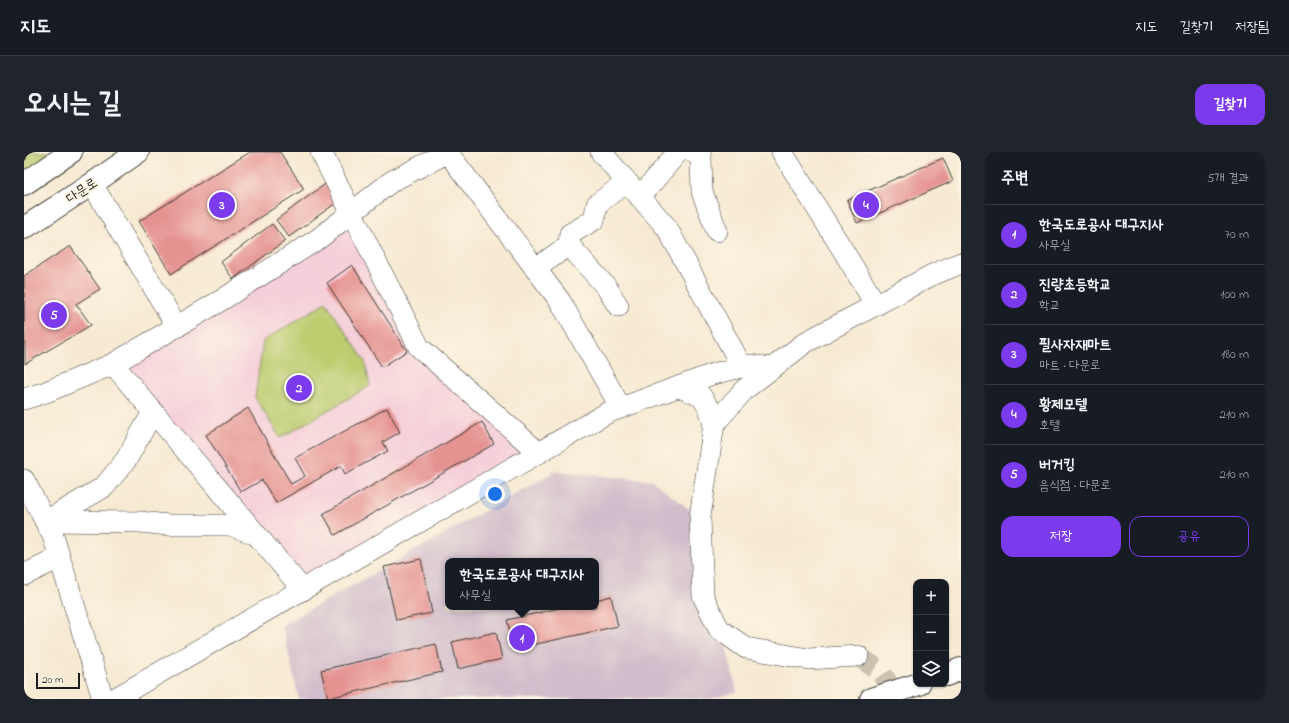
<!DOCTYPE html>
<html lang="ko">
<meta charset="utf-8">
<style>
body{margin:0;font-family:"Indie Flower","Poor Story",sans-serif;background:#20242c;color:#f1f3f6}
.controls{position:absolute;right:12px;bottom:12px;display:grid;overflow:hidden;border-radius:8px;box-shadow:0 1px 3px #0004}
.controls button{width:36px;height:36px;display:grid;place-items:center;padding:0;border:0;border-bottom:1px solid #363941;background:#171b24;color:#f1f3f6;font:20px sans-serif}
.scale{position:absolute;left:12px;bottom:10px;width:44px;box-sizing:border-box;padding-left:4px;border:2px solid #1c1c1c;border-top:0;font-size:11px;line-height:14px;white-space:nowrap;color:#1c1c1c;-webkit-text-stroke:3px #fcf5e5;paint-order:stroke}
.you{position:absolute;left:471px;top:342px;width:14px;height:14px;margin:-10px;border:3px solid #fff;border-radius:50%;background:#1a73e8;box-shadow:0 0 0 6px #1a73e833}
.badge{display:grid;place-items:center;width:26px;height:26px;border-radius:50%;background:#7c3aed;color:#fff;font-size:13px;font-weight:700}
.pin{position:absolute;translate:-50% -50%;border:2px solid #fff;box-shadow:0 1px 4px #0006}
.popup{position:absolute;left:421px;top:406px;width:154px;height:52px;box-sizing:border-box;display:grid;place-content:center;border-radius:8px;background:#171b24;filter:drop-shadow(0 1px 3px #0005);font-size:13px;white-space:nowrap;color:#9ea1a6}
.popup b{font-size:15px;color:#f1f3f6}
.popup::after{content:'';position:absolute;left:50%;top:100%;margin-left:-8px;border:8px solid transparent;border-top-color:#171b24}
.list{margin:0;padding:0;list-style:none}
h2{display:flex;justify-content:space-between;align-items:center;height:52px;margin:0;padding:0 16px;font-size:17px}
h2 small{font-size:13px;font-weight:400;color:#9ea1a6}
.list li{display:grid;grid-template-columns:26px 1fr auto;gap:12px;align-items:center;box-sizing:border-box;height:60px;padding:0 16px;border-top:1px solid #363941}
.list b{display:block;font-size:15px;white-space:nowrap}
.list p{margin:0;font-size:13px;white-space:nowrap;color:#9ea1a6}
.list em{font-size:13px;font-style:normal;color:#9ea1a6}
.actions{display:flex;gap:8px;padding:12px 16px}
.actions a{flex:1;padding:9px 0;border:1px solid #7c3aed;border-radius:12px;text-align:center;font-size:14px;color:#7c3aed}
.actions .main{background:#7c3aed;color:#fff}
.icon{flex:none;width:22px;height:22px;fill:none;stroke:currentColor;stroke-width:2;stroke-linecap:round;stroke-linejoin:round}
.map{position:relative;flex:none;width:937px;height:547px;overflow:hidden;border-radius:12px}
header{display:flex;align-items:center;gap:24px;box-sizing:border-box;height:56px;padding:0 20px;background:#171b24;border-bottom:1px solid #363941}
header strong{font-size:19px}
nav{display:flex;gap:22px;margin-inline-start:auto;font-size:14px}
.intro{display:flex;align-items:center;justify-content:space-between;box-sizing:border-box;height:96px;padding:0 24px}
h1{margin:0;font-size:28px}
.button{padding:10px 18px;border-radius:12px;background:#7c3aed;color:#fff;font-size:14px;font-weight:700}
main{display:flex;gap:24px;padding:0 24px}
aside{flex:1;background:#171b24;border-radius:12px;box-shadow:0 1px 3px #0004}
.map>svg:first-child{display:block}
.built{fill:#f5cfd9}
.industrial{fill:#d1bdcb;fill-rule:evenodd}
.green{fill:#bccc6e;stroke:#6c7445}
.building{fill:#e59391}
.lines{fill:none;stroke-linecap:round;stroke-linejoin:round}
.minor-tunnel{stroke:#cbc1ae;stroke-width:21;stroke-dasharray:21 10;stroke-linecap:butt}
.minor-casing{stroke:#3d3b37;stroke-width:22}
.major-casing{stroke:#3d3b37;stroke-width:24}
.highway-casing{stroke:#3d3b37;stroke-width:24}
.path{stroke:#3d3b37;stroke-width:2.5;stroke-dasharray:1 3;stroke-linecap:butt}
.minor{stroke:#fff;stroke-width:21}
.major{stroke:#fff;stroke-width:22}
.highway{stroke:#fff;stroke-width:22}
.labels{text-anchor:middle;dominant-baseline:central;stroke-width:4;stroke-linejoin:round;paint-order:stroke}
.street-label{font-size:14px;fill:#1c1c1c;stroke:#fcf5e5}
</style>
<header>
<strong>지도</strong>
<nav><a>지도</a><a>길찾기</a><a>저장됨</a></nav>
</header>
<div class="intro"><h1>오시는 길</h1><a class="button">길찾기</a></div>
<main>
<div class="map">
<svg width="937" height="547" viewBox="0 0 937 547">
<rect width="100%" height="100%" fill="#fcf5e5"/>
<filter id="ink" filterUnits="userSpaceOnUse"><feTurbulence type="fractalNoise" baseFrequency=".025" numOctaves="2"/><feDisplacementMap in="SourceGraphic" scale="8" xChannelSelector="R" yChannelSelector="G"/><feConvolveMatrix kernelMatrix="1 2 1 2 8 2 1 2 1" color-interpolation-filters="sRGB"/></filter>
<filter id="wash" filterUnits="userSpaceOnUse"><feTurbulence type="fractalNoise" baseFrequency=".012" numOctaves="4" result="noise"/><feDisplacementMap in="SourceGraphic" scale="16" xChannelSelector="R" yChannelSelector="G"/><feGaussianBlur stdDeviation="0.9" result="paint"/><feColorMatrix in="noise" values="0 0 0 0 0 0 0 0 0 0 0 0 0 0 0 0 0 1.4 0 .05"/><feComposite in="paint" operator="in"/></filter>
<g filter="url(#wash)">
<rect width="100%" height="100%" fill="#f7ead3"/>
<!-- built -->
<path class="built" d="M328,60l67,135 120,106 -236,137 -190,-226z"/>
<!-- industrial -->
<path class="industrial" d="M532,319l96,10 48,36 3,79 20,36 14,60 -27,7h-411l-17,-74zM424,409h148v46h-148z"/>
<!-- green -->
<g class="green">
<path d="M0,0h47l-47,32z"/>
<path d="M302,150l39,59 5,25 -90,52 -25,-41 8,-56z"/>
</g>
<g id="blocks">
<!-- building -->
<g class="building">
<path d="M226,0h30l24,37 -133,85 -32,-53z"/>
<path d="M919,6l10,23 -96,42 -10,-23z"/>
<path d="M304,30l12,18 -51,37 -13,-17z"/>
<path d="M248,72l13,17 -52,38 -12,-17z"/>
<path d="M46,94l30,43 -24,15 15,21 -66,39 -1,-88z"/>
<path d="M328,113l55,86 -25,16 -55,-84z"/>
<path d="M224,256l43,76 14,-8 -10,-18 92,-50 13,24 -17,10 5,9 -43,23 -4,-8 -65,37 -14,-23 -21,12 -35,-57z"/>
<path d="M458,270l12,22 -159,91 -12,-21z"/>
<path d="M397,407l11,54 -36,7 -12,-53z"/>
<path d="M587,444l7,30 -104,23 -7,-29 57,-13h32v-7z"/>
<path d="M472,480l6,27 -44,10 -6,-27z"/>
<path d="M412,492l6,28 -114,26 -7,-28z"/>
</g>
</g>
</g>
<g filter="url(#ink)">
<use href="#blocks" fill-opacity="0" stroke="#3d3b37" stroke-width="1"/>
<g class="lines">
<!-- minor-tunnel -->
<path class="minor-tunnel" d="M834,504l23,16 16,27"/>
<defs>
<g id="minor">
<path d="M297,0l98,195 120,106"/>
<path d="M577,0l66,76 75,139"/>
<path d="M669,0l8,5 1,35 15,39"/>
<path d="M758,0l59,95 35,58"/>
<path d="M424,1l112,148 61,107"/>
<path d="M68,32l85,143"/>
<path d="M616,45l38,-45"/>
<path d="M545,93l38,43 11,18"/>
<path d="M511,117l34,-24 1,-11 24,-14 3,-16 30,-22"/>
<path d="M89,212l190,226"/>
<path d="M656,235l21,9 8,12 5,16 -14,93 3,79 16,33 27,19 62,11 50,-3"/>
<path d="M0,247l22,-7 67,-28 107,-63 98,-62 74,-58 57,-29"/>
<path d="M690,272l31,-35 61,-47 126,-67 29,-12"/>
<path d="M0,328l29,56 50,163"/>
<path d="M21,369l95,1 28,3h62l25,9"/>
<path d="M22,369l58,-34 22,-27 27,-48"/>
<path d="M0,423l35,-17"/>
<path d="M90,547l493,-286 106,-39 36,-9 24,3"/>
</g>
<g id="major">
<path d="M0,32l47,-32"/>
<path d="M0,76l68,-44 46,-32"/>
</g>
<g id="highway">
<path d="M922,523l15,-6"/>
<path d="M847,547l48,-15"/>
</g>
</defs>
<!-- minor casing -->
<use href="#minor" class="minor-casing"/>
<!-- major casing -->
<use href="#major" class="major-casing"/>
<!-- highway casing -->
<use href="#highway" class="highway-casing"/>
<!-- path -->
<path class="path" d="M0,3l4,6"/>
<!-- minor -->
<use href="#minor" class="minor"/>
<!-- major -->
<use href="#major" class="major"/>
<!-- highway -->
<use href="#highway" class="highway"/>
</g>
</g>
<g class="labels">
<!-- street labels -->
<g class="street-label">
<text transform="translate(58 39) rotate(-33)">다문로</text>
</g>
</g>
</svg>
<div class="controls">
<button>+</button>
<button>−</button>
<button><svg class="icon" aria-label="layers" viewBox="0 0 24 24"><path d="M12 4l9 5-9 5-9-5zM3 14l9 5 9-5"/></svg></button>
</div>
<div class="scale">20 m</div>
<div class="you"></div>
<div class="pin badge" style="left:498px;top:486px">1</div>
<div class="popup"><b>한국도로공사 대구지사</b>사무실</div>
<div class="pin badge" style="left:275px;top:236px">2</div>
<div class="pin badge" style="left:198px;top:53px">3</div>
<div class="pin badge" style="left:842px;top:53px">4</div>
<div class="pin badge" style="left:30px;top:163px">5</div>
</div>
<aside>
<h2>주변<small>5개 결과</small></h2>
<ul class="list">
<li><span class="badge">1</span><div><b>한국도로공사 대구지사</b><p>사무실</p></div><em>70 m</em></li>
<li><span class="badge">2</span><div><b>진량초등학교</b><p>학교</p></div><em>100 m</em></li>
<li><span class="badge">3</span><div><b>필사자재마트</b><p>마트 · 다문로</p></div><em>180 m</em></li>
<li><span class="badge">4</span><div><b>황제모텔</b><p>호텔</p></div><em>210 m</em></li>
<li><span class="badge">5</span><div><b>버거킹</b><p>음식점 · 다문로</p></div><em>210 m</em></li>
</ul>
<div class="actions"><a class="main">저장</a><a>공유</a></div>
</aside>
</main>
